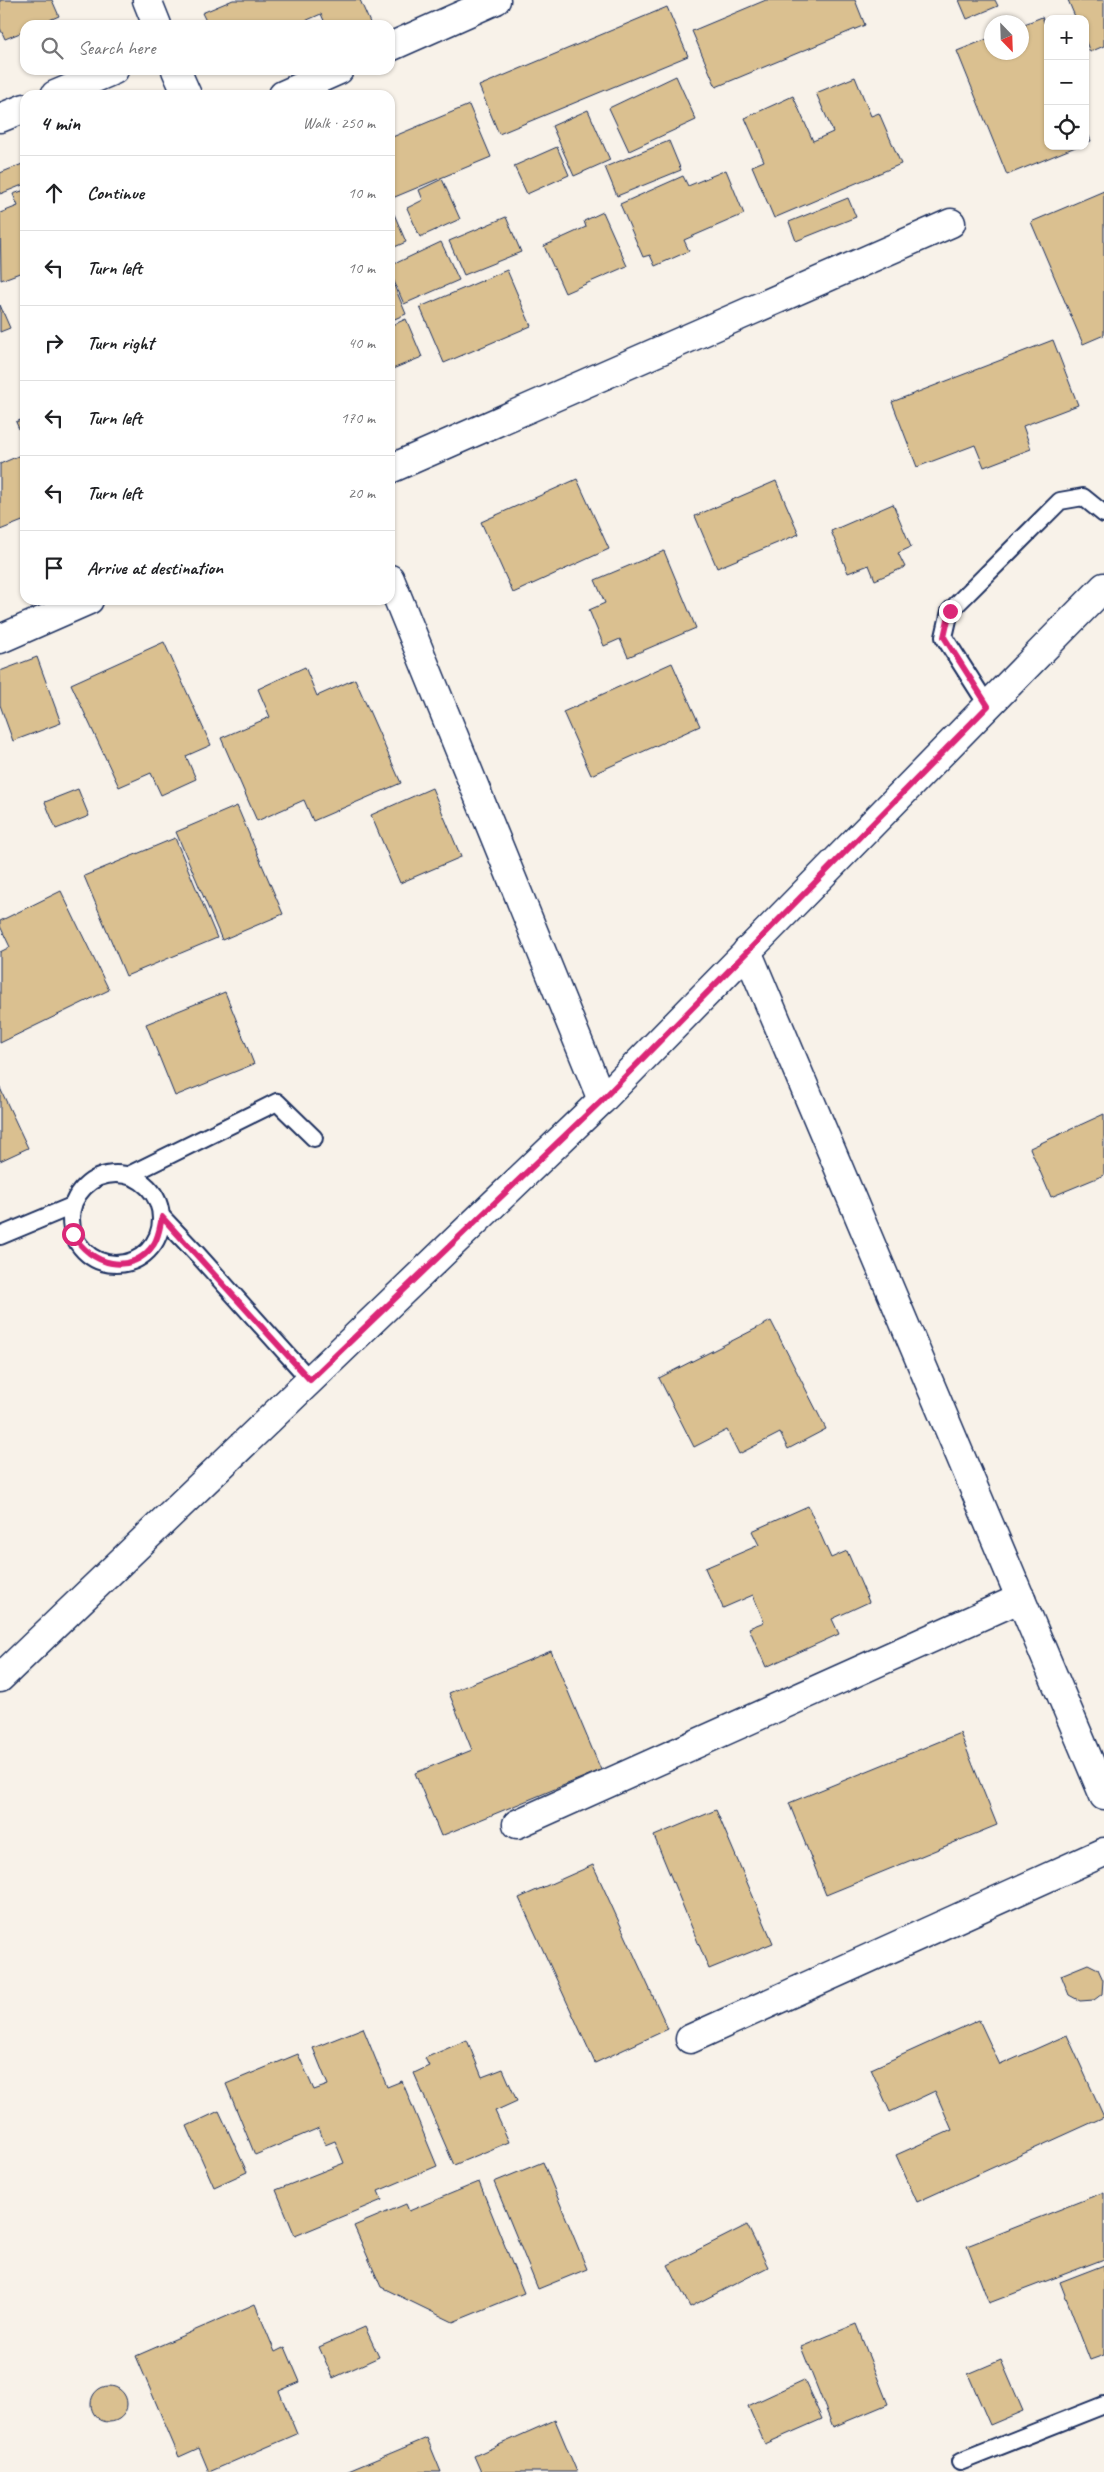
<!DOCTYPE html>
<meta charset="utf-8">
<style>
body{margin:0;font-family:Caveat,sans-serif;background:#f6f6f6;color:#202124}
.controls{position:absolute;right:15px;top:15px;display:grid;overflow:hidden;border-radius:10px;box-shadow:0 1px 4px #0004}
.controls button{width:45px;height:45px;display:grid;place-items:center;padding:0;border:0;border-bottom:1px solid #e0e0e0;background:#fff;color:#202124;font:25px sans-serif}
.compass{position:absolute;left:984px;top:15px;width:45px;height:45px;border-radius:50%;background:#fff;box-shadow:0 1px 4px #0004;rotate:157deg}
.stop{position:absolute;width:15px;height:15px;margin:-11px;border:4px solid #db2777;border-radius:50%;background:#fff}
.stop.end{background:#db2777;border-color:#fff;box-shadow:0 1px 5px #0008}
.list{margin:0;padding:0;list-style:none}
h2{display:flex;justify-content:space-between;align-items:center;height:65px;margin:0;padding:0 20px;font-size:21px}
h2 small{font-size:16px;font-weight:400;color:#757577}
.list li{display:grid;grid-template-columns:32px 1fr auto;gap:15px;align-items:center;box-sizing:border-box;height:75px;padding:0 20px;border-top:1px solid #e0e0e0}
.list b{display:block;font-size:19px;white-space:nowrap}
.list em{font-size:16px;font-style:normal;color:#757577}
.icon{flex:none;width:28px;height:28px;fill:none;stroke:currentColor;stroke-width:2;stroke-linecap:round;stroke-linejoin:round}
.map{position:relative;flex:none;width:1104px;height:2472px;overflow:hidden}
.search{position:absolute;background:#fff;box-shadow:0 1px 4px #0004;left:20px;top:20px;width:375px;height:55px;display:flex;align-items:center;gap:12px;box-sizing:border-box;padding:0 18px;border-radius:15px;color:#757577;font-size:19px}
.panel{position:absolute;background:#fff;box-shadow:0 1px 4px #0004;left:20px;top:90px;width:375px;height:515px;border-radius:15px}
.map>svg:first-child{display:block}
.building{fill:#dac090;stroke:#1b2f5e}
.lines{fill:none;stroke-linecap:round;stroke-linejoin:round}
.service-casing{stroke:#1b2f5e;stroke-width:20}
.minor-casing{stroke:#1b2f5e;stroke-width:31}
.tertiary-casing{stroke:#1b2f5e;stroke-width:31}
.service{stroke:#fff;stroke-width:16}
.minor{stroke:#fff;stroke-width:28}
.tertiary{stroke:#fff;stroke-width:28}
.route{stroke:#db2777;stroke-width:6}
</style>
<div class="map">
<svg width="1104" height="2472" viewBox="0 0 1104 2472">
<rect width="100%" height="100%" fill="#f8f2e9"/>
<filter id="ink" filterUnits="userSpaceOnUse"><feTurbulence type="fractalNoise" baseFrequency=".02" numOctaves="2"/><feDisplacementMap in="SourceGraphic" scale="10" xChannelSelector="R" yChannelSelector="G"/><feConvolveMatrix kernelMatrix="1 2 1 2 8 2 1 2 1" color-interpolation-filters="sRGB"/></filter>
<g filter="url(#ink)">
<!-- building -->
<g class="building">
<path d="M0,0h52l7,16 -21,9h-13v6l-20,8 -5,-11z"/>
<path d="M233,0h127l11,25h-45l-5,-11 -25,11h-88l-6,-12z"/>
<path d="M766,0h89l10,25 -149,62 -24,-56z"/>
<path d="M959,0h36l3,6 -31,13z"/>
<path d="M1068,0h36v46l-14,6 -5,-12v-21h-9z"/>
<path d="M667,7l21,49 -189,78 -20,-48z"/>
<path d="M1042,17l6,16v113h30l-71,29 -50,-124 35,-14v15h30v-27z"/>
<path d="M676,76l20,44 -67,31 -20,-43z"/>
<path d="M855,77l16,39 8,-3 22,51 -127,54 -22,-52 12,-5 -19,-43 48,-22 20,45 20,-9 -17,-39z"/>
<path d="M469,105l22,52 -101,42v-61z"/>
<path d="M588,110l22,50 -36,16 -22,-50z"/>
<path d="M1085,127l6,14 -6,2z"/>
<path d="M669,141l12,29 -64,26 -12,-29z"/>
<path d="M557,147l12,28 -42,19 -13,-28z"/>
<path d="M25,163v21l-25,10v-21z"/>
<path d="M726,170l18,44 -60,26 5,11 -34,15 -5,-11 -7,2 -23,-53 63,-28 5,10z"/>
<path d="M442,179l18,40 -40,18 -13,-29 16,-8 -4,-10z"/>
<path d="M25,190v81l-24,9 -1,-67 18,-7 -5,-12z"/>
<path d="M1104,191v144l-21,9 -52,-122z"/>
<path d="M848,198l8,19 -60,24 -7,-19z"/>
<path d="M603,212l24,54 -62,27 -21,-47 42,-19 -2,-6z"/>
<path d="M394,214l12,28 -16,7v-34z"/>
<path d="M506,217l15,35 -57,23 -15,-34z"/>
<path d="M441,242l18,38 -55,24 -14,-32v-6z"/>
<path d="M507,270l24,56 -87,37 -24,-56z"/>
<path d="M391,278l15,36 -16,7v-42z"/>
<path d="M0,305l10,23 -10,4z"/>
<path d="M406,319l16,38 -32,13v-44z"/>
<path d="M1053,340l25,65 -55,21 8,23 -47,18 -9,-22 -58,22 -25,-65z"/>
<path d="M25,418v25l-9,-21z"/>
<path d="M25,453v67l-25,10v-66z"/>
<path d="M577,479l32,70 -96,44 -32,-71z"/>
<path d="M776,481l23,53 -82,34 -22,-52z"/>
<path d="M893,504l18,43 -13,6 7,14 -30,13 -6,-15 -21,8 -17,-42z"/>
<path d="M664,551l32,77 -68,29 -8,-18 -16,7 -15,-36 16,-7 -10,-23z"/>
<path d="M164,642l47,103 -25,11 10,23 -35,16 -10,-22 -32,14 -48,-103z"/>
<path d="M37,657l24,66 -48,18 -13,-36v-34z"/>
<path d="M672,663l28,63 -109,49 -28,-63z"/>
<path d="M305,667l12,29 38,-17 46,104 -88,38 -9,-21 -47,21 -36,-83 49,-21 -12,-28z"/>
<path d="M432,788l29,69 -61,26 -29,-68z"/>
<path d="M78,789l11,27 -33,13 -11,-27z"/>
<path d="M237,806l46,108 -61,26 -46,-108z"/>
<path d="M175,838l42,100 -91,38 -42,-100z"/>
<path d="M61,891l48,99 -109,53v-91l10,-5 -10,-21v-5z"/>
<path d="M225,992l29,72 -79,32 -29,-72z"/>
<path d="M0,1088l28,60 -28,13z"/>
<path d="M1104,1114v61l-53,22 -21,-49z"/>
<path d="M771,1321l55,108 -38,20 -8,-16 -41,21 -12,-24 -33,17 -35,-69z"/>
<path d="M808,1506l23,52 16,-7 22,51 -37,17 7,15 -73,33 -17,-39 15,-6 -11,-27 -30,13 -18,-40 54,-23 -7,-14z"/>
<path d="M551,1651l50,119 -160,66 -26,-63 57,-23 -23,-57z"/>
<path d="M960,1733l37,92 -171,70 -37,-92z"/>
<path d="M716,1810l57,133 -64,26 -55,-133z"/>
<path d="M593,1865l75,164 -73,34 -76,-165z"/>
<path d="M1088,1964l10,5 5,11 -1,14 -8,6 -14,1 -11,-6 -8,-20z"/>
<path d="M979,2020l21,45 67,-30 37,82 -187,85 -21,-47 56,-25 -17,-39 -45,21 -19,-43z"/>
<path d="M363,2028l24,59 15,-6 35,85 -59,25 4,9 -87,36 -19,-46 68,-27 -9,-22 -10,4 -6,-17 -64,27 -29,-71 72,-30 16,36 14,-5 -15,-37z"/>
<path d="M467,2040l15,37 21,-8 14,32 -22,10 14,31 -55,23 -40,-92 15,-7 -4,-8z"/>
<path d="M219,2111l28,61 -33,15 -27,-61z"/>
<path d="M543,2162l44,107 -49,20 -44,-107z"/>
<path d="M479,2182l45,111 -71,29 -72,-35 -27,-61 52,-22 3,7z"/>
<path d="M1104,2192v67l-115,44 -22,-57z"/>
<path d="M747,2225l21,42 -78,40 -22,-42z"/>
<path d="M1104,2265v90l-14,5 -30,-78z"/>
<path d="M255,2304l20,48 10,-5 15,35 -21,9 18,43 -88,38 -10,-24 -20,9 -43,-101z"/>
<path d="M856,2324l32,80 -55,23 -32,-80z"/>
<path d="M365,2327l14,30 -46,21 -14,-31z"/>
<path d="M1001,2360l22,51 -33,14 -22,-51z"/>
<path d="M804,2380l18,39 -57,25 -17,-38z"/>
<circle cx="109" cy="2404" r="18"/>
<path d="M555,2420l22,52h-96l-7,-16z"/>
<path d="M427,2438l14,34h-95z"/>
</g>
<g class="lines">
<defs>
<g id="service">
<path d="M988,706l-44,-69 6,-26 110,-110 23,-4 21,17"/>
<circle cx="116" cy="1219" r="45"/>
<path d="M129,1175l148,-73 37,36"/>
<path d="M162,1217l36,38 112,125"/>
<path d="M0,1236l72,-30"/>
<path d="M960,2462l144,-57"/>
</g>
<g id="minor">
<path d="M147,0l10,25"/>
<path d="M390,47l106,-47"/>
<path d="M176,70l11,25"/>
<path d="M55,95l59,-25"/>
<path d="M283,95l56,-25"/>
<path d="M0,118l25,-10"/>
<path d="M390,469l561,-246"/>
<path d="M390,579l212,521"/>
<path d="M0,639l89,-39"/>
<path d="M747,951l357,845"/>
<path d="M517,1824l504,-226"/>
<path d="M690,2039l414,-187"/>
</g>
<path id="tertiary" d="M0,1678l602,-578 502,-513"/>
</defs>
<!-- service casing -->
<use href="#service" class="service-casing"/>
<!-- minor casing -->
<use href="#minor" class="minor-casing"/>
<!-- tertiary casing -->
<use href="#tertiary" class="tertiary-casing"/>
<!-- service -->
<use href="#service" class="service"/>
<!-- minor -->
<use href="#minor" class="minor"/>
<!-- tertiary -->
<use href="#tertiary" class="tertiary"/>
</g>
</g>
<g class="lines" filter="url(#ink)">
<!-- route -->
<path class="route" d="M73,1234c17,31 59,43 81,10 5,-8 6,-18 8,-27l148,163 292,-280 386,-394 -44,-69 6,-26"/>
</g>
</svg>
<div class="controls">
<button>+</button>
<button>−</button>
<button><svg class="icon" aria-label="locate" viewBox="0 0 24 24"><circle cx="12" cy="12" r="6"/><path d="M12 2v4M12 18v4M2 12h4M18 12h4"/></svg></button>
</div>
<svg class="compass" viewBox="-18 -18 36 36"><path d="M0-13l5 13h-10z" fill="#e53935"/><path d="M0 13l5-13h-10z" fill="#757577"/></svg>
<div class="stop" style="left:73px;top:1234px"></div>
<div class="stop end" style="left:950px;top:611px"></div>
<div class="search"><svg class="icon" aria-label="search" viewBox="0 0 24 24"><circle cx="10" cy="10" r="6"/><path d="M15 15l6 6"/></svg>Search here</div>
<section class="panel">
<h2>4 min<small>Walk · 250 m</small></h2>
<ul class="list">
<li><svg class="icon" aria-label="ahead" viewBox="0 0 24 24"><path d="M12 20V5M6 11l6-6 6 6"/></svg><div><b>Continue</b></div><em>10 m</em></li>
<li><svg class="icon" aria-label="left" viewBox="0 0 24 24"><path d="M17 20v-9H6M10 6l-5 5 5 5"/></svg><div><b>Turn left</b></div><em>10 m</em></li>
<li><svg class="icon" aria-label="right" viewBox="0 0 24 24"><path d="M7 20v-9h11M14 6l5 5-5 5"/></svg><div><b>Turn right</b></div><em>40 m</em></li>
<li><svg class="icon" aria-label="left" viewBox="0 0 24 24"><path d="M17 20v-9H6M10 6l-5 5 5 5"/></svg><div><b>Turn left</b></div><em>170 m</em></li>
<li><svg class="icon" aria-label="left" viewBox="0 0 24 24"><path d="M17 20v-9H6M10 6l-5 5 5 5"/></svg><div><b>Turn left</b></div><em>20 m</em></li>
<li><svg class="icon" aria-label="arrive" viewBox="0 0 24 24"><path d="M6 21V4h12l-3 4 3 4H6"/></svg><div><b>Arrive at destination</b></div></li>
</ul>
</section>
</div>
